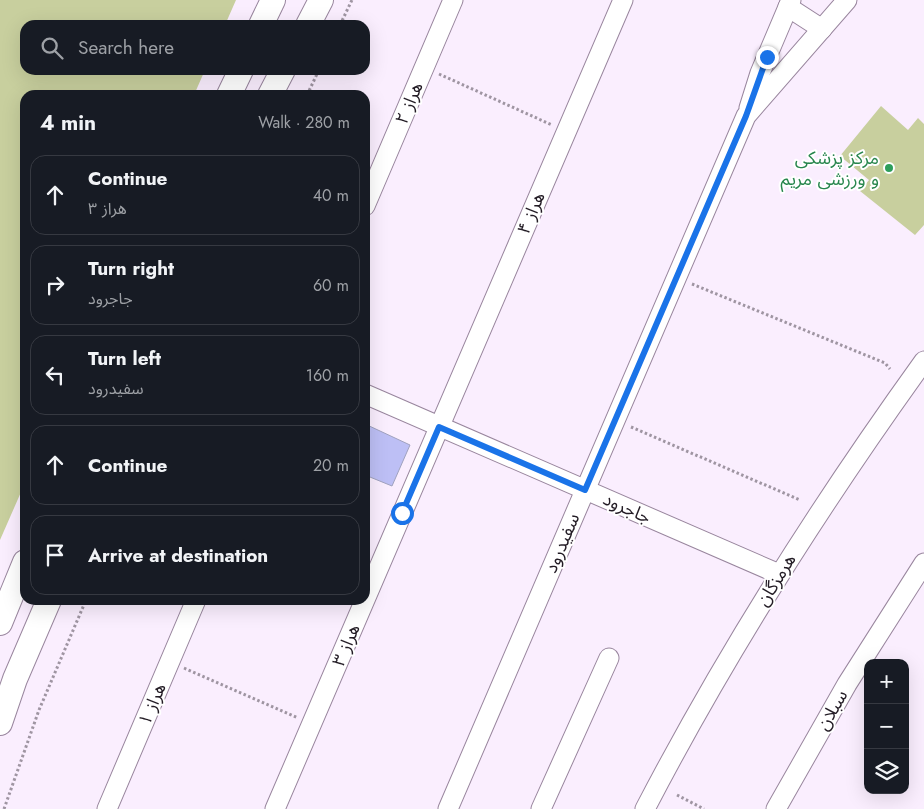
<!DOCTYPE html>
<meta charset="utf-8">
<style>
body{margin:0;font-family:Jost,"Noto Sans Arabic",sans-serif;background:#242831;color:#f1f3f6}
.controls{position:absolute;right:15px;bottom:15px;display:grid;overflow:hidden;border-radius:10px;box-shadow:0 5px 20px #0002}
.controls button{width:45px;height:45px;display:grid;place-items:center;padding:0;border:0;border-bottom:1px solid #363941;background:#171b24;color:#f1f3f6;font:25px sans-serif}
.stop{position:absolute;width:15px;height:15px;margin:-11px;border:4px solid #1a73e8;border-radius:50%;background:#fff}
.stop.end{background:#1a73e8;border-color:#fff;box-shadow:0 1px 5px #0008}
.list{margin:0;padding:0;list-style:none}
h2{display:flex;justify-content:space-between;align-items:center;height:65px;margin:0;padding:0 20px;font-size:21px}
h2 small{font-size:16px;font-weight:400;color:#9ea1a6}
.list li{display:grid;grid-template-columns:32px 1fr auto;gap:15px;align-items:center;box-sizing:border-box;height:80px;margin:0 10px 10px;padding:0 10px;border:1px solid #363941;border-radius:15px}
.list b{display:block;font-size:19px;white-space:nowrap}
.list p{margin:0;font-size:16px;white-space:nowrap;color:#9ea1a6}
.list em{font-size:16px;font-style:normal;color:#9ea1a6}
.icon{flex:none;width:28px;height:28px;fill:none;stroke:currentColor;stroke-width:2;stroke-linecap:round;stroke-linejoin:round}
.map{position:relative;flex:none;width:924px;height:809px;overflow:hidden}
.search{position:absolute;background:#171b24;box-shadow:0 5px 20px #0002;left:20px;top:20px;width:350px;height:55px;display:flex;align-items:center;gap:12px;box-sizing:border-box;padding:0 18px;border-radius:15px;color:#9ea1a6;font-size:19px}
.panel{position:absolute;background:#171b24;box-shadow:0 5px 20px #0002;left:20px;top:90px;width:350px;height:515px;border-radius:15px}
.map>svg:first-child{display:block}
.grass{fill:#c8cf9e}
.building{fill:#bdbff5;stroke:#a0a2be}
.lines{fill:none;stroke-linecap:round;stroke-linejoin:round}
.minor-casing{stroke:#99869e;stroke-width:21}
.major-casing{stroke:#99869e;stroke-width:26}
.path{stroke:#9f95a2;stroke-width:3;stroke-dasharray:2.5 2.5;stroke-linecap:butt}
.minor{stroke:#fff;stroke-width:19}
.major{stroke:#fff;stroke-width:24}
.route{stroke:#1a73e8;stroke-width:6}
.leisure-dot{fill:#2e9e5b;stroke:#fff;stroke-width:2}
.labels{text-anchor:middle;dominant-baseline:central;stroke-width:4;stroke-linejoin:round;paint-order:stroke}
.street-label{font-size:18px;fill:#231c25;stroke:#fff}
.leisure-label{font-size:18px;fill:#27864d;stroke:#fff;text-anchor:end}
</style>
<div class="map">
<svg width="924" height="809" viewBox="0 0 924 809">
<rect width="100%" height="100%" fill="#faeefe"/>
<!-- grass -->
<g class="grass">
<path d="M0,0h236l-11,25h-200v45h180l-11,25h-169v388l-25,57z"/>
<path d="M881,106l27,24 10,-12 6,6v101l-9,10 -55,-44 9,-11 -29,-24z"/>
</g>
<!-- building -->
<path class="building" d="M365,424l45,21 -18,41 -27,-11z"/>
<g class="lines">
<defs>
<g id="minor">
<path d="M788,7l34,22"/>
<path d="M749,108l11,-35 31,-73"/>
<path d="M365,206l88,-206"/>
<path d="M365,394l414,180"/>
<path d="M107,809l89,-209"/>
<path d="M275,809l348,-809"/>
<path d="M448,809l298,-693 101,-116"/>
<path d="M541,809l68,-151"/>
<path d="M645,809c81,-156 176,-305 279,-448"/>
<path d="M776,809l71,-125 77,-121"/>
</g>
<g id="major">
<path d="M261,25l12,-25"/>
<path d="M308,25l13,-25"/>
<path d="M229,95l12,-25"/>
<path d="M270,95l13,-25"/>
<path d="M0,623l25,-61"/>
<path d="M0,723l15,-44 34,-79"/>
</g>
</defs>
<!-- minor casing -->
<use href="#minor" class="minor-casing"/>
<!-- major casing -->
<use href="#major" class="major-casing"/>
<!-- path -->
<g class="path">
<path d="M340,25l12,-25"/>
<path d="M439,74l113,51"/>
<path d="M307,95l12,-25"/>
<path d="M692,284l193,79 5,6"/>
<path d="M631,427l169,73"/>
<path d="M184,668l114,50"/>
<path d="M677,795l27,14"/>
<path d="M4,809l35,-99 47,-110"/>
</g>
<!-- minor -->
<use href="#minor" class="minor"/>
<!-- major -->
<use href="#major" class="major"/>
</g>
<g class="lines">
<!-- route -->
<path class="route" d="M402,513l37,-86 146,63 161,-374 21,-59"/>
</g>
<!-- markers -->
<circle class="leisure-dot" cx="889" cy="168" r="5"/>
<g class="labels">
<!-- street labels -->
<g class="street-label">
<text transform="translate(409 103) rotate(-67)">هراز ۲</text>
<text transform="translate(531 213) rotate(-67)">هراز ۴</text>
<text transform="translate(627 508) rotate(24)">جاجرود</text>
<text transform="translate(562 543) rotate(-67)">سفیدرود</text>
<text transform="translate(776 580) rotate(-58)">هرمزگان</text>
<text transform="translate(346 645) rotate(-67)">هراز ۳</text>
<text transform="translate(152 704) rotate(-67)">هراز ۱</text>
<text transform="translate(832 710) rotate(-60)">سبلان</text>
</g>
<!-- leisure labels -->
<g class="leisure-label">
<text x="879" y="158">مرکز پزشکی<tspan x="879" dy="21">و ورزشی مریم</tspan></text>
</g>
</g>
</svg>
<div class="controls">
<button>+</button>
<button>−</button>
<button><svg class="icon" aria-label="layers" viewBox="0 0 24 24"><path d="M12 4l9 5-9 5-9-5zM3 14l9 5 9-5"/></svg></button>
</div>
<div class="stop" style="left:402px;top:513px"></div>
<div class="stop end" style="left:767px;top:57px"></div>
<div class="search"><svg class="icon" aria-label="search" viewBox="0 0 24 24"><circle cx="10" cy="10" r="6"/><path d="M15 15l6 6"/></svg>Search here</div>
<section class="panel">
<h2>4 min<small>Walk · 280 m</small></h2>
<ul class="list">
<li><svg class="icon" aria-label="ahead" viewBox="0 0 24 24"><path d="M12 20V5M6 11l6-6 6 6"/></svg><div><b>Continue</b><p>هراز ۳</p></div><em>40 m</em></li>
<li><svg class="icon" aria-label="right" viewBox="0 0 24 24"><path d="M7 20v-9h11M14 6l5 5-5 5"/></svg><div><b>Turn right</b><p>جاجرود</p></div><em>60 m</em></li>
<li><svg class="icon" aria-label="left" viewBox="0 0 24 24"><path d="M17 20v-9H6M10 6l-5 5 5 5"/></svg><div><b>Turn left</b><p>سفیدرود</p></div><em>160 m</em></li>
<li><svg class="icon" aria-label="ahead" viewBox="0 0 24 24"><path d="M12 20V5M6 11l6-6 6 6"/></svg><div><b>Continue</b></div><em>20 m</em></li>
<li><svg class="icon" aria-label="arrive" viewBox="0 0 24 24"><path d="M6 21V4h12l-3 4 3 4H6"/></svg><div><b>Arrive at destination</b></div></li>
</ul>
</section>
</div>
